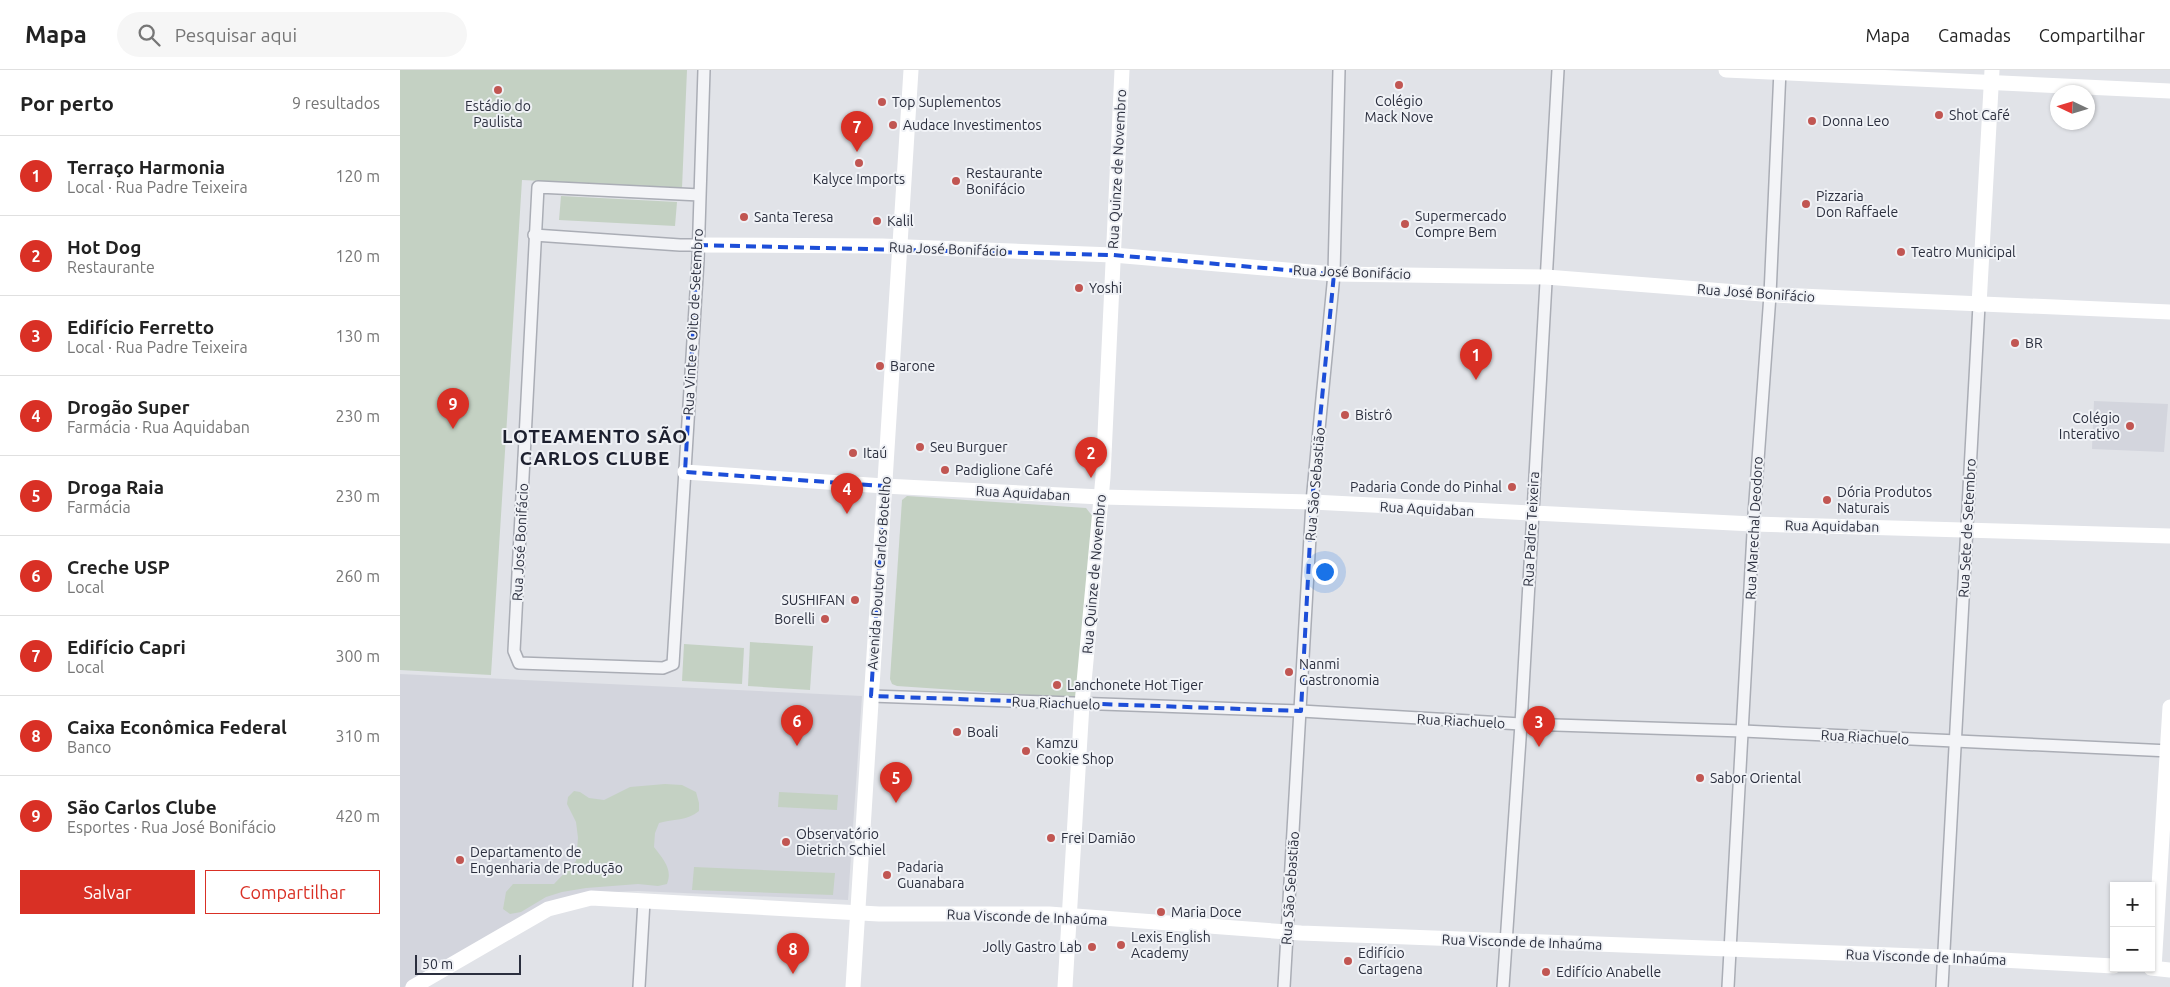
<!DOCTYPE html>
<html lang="pt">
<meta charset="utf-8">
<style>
body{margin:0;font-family:Ubuntu,sans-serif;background:#f6f6f6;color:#222}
.controls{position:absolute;right:15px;bottom:15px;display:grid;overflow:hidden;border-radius:0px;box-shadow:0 1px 4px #0004}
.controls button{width:45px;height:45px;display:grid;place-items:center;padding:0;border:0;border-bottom:1px solid #e0e0e0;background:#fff;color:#222;font:25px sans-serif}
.compass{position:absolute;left:1650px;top:15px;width:45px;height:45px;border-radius:50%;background:#fff;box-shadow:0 1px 4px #0004;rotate:274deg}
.scale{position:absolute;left:15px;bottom:12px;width:106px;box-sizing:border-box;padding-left:5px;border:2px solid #2b2f3e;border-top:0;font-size:14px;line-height:18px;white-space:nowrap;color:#2b2f3e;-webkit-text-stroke:4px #f0f2f6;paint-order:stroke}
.you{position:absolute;left:924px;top:501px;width:18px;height:18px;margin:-12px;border:4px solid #fff;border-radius:50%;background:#1a73e8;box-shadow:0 0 0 8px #1a73e833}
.badge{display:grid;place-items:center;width:32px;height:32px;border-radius:50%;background:#d93025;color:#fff;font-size:16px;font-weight:700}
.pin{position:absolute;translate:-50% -41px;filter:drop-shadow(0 1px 2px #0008)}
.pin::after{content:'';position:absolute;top:26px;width:18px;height:15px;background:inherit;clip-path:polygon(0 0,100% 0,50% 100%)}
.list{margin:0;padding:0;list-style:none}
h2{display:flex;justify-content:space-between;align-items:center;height:65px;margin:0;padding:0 20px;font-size:21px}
h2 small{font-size:16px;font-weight:400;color:#767676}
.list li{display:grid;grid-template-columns:32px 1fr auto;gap:15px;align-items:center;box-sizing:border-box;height:80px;padding:0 20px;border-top:1px solid #e0e0e0}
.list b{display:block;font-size:19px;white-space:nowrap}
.list p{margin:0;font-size:16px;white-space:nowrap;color:#767676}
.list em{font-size:16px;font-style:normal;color:#767676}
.actions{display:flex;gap:10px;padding:15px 20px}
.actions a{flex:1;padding:11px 0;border:1px solid #d93025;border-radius:0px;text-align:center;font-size:18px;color:#d93025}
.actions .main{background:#d93025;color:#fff}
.icon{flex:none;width:28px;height:28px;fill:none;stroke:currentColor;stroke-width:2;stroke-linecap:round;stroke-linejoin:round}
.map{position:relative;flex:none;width:1770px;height:917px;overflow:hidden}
header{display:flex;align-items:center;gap:30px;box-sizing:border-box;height:70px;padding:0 25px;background:#fff;border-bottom:1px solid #e0e0e0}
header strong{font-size:24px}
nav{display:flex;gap:28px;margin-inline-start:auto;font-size:18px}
.search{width:350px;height:45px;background:#f6f6f6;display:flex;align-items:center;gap:12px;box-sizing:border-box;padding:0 18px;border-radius:28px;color:#767676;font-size:19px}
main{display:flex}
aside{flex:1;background:#fff}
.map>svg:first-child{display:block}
.built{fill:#d3d5dd}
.green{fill:#c4d1c3}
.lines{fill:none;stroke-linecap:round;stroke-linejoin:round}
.street-casing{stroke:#aaadb5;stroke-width:14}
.street{stroke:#f3f4f7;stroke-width:11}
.secondary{stroke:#fff;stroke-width:15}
.marked{fill:none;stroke:#1d4ed8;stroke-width:4;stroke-dasharray:10 6;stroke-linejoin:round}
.poi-dot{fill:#c15652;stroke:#f0f2f6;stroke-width:2}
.labels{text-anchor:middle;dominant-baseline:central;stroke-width:4;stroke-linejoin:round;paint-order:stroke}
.poi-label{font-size:14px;fill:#2b2f3e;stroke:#f0f2f6;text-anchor:start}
.street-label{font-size:14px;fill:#2b2f3e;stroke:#f0f2f6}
.district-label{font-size:19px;font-weight:bold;letter-spacing:1px;fill:#1d202f;stroke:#f0f2f6}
</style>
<header>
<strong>Mapa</strong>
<div class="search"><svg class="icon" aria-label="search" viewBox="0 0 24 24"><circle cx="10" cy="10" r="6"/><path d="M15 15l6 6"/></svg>Pesquisar aqui</div>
<nav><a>Mapa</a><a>Camadas</a><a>Compartilhar</a></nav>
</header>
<main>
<aside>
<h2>Por perto<small>9 resultados</small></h2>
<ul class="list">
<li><span class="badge">1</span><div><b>Terraço Harmonia</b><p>Local · Rua Padre Teixeira</p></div><em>120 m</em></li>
<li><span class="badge">2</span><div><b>Hot Dog</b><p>Restaurante</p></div><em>120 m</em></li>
<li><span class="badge">3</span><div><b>Edifício Ferretto</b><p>Local · Rua Padre Teixeira</p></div><em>130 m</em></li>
<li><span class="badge">4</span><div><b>Drogão Super</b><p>Farmácia · Rua Aquidaban</p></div><em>230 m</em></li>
<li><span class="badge">5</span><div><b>Droga Raia</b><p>Farmácia</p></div><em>230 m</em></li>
<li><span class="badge">6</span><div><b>Creche USP</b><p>Local</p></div><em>260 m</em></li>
<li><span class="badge">7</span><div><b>Edifício Capri</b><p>Local</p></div><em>300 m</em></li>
<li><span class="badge">8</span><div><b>Caixa Econômica Federal</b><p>Banco</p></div><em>310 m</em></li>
<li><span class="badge">9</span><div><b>São Carlos Clube</b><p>Esportes · Rua José Bonifácio</p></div><em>420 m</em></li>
</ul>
<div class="actions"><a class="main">Salvar</a><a>Compartilhar</a></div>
</aside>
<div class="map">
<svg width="1770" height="917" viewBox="0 0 1770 917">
<rect width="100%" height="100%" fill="#e1e3e8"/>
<!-- built -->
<g class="built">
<path d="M1694,331l74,3 -4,48 -72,-3z"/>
<path d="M0,604l462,22 -14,204 -210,-9 -48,2 -171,83 -15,11h-4z"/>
</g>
<!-- green -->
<g class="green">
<path d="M0,0h287l-5,118 -160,-8 -31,495 -91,-5z"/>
<path d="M161,126l116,6 -2,24 -116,-6z"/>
<path d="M507,426l179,12 8,10 -14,175 -8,5 -175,-12 -5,-2 -2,-5 12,-179z"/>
<path d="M350,572l63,4 -3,44 -62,-4z"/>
<path d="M284,574l60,4 -2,36 -60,-3z"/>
<path d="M265,714l17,1 14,7 3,11v8c-12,10 -26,8 -40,12l-4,10 -1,14c9,12 19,22 13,37l-9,2 -20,-2 -52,4 -24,4 -16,5 -25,15 -11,2 -7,-5 3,-17 7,-8h41l22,-23 2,-23 -2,-16 -9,-18 1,-7 6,-6 6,1 9,6 15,2 26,-13z"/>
<path d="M379,722l59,3 -1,15 -59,-3z"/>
<path d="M294,797l141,6 -2,22 -141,-5z"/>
</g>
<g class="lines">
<defs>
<g id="street">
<path d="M300,125l-162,-8 -24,464 5,12 144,5 10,-4 25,-404 6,-190"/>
<path d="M134,165l146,10h18"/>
<path d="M471,626l430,15 220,13 222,7 427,20"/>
<path d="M239,917l5,-86"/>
<path d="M884,917l28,-485 22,-228 5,-204"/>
<path d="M1103,917l18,-263 37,-654"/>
<path d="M1328,917l26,-472 16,-220 10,-225"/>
<path d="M1542,917l37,-682"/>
</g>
</defs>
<!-- street casing -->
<use href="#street" class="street-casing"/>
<!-- street -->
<use href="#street" class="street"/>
<!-- secondary -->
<g class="secondary">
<path d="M1326,0l444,21"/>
<path d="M298,175l184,1 231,9 221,19 212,3 229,18 395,17"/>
<path d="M1579,235l13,-235"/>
<path d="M285,402l199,14 217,11 211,5 441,22 417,12"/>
<path d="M1751,898l19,2"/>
<path d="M1754,898l16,-261"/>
<path d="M13,917l135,-78 43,-11 288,16h170l252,19 643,24 170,9"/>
<path d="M453,917l58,-917"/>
<path d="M665,917l17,-283 21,-227 19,-407"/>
</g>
</g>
<!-- marked area -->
<path class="marked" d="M298,175l415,10 221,19 -22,228 -11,209 -430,-15 13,-210 -199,-14z"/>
<!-- markers -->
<g class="poi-dot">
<circle cx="999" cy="15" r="5"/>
<circle cx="98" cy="20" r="5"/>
<circle cx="482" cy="32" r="5"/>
<circle cx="1539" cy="45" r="5"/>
<circle cx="1412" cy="51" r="5"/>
<circle cx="493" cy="55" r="5"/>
<circle cx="459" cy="93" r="5"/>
<circle cx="556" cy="111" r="5"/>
<circle cx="1406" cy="134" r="5"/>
<circle cx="344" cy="147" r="5"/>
<circle cx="477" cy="151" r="5"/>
<circle cx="1005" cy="154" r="5"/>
<circle cx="1501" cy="182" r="5"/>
<circle cx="679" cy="218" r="5"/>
<circle cx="1615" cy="273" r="5"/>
<circle cx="480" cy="296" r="5"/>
<circle cx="945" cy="345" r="5"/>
<circle cx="1730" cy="356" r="5"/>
<circle cx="520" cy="377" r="5"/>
<circle cx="453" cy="383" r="5"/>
<circle cx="545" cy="400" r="5"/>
<circle cx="1112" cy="417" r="5"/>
<circle cx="1427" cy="430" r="5"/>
<circle cx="455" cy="530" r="5"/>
<circle cx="425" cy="549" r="5"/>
<circle cx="889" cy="602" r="5"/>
<circle cx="657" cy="615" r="5"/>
<circle cx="557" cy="662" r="5"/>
<circle cx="626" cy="681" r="5"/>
<circle cx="1300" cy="708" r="5"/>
<circle cx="651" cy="768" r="5"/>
<circle cx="386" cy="772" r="5"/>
<circle cx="60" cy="790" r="5"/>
<circle cx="487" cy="805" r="5"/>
<circle cx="761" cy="842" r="5"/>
<circle cx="721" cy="875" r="5"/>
<circle cx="692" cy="877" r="5"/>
<circle cx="948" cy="891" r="5"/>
<circle cx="1146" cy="902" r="5"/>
</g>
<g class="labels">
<!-- poi labels -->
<g class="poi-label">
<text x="999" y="31" text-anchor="middle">Colégio<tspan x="999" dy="16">Mack Nove</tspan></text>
<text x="492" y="32">Top Suplementos</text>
<text x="98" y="36" text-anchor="middle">Estádio do<tspan x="98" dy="16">Paulista</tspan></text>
<text x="1549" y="45">Shot Café</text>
<text x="1422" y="51">Donna Leo</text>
<text x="503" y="55">Audace Investimentos</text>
<text x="566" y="103">Restaurante<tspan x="566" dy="16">Bonifácio</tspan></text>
<text x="459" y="109" text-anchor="middle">Kalyce Imports</text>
<text x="1416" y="126">Pizzaria<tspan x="1416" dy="16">Don Raffaele</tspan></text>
<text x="1015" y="146">Supermercado<tspan x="1015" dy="16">Compre Bem</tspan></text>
<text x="354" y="147">Santa Teresa</text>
<text x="487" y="151">Kalil</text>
<text x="1511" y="182">Teatro Municipal</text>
<text x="689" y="218">Yoshi</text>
<text x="1625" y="273">BR</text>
<text x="490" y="296">Barone</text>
<text x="955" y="345">Bistrô</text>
<text x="1720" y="348" text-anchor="end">Colégio<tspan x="1720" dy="16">Interativo</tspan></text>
<text x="530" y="377">Seu Burguer</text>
<text x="463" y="383">Itaú</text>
<text x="555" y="400">Padiglione Café</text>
<text x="1102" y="417" text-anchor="end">Padaria Conde do Pinhal</text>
<text x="1437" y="422">Dória Produtos<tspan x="1437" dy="16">Naturais</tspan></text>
<text x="445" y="530" text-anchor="end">SUSHIFAN</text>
<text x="415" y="549" text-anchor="end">Borelli</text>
<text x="899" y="594">Nanmi<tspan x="899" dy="16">Gastronomia</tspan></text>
<text x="667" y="615">Lanchonete Hot Tiger</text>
<text x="567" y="662">Boali</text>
<text x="636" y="673">Kamzu<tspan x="636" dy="16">Cookie Shop</tspan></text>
<text x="1310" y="708">Sabor Oriental</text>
<text x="396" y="764">Observatório<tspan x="396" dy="16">Dietrich Schiel</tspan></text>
<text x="661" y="768">Frei Damião</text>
<text x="70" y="782">Departamento de<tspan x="70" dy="16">Engenharia de Produção</tspan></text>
<text x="497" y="797">Padaria<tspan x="497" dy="16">Guanabara</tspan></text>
<text x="771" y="842">Maria Doce</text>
<text x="731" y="867">Lexis English<tspan x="731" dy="16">Academy</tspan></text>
<text x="682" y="877" text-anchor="end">Jolly Gastro Lab</text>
<text x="958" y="883">Edifício<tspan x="958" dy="16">Cartagena</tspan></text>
<text x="1156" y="902">Edifício Anabelle</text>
</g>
<!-- street labels -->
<g class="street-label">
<text transform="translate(717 99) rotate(-87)">Rua Quinze de Novembro</text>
<text transform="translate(548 179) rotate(2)">Rua José Bonifácio</text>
<text transform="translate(952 202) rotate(2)">Rua José Bonifácio</text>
<text transform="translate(1356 223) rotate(4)">Rua José Bonifácio</text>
<text transform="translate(293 252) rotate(-87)">Rua Vinte e Oito de Setembro</text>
<text transform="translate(915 414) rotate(-85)">Rua São Sebastião</text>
<text transform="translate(623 423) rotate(3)">Rua Aquidaban</text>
<text transform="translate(1027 439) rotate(3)">Rua Aquidaban</text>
<text transform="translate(1432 456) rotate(1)">Rua Aquidaban</text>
<text transform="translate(1354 458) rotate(-87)">Rua Marechal Deodoro</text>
<text transform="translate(1567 458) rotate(-87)">Rua Sete de Setembro</text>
<text transform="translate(1131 459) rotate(-87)">Rua Padre Teixeira</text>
<text transform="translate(120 472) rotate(-87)">Rua José Bonifácio</text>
<text transform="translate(479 503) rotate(-86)">Avenida Doutor Carlos Botelho</text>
<text transform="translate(694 504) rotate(-85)">Rua Quinze de Novembro</text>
<text transform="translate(656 633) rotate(2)">Rua Riachuelo</text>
<text transform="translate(1061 651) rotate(3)">Rua Riachuelo</text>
<text transform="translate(1465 667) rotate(3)">Rua Riachuelo</text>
<text transform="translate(890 818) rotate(-86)">Rua São Sebastião</text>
<text transform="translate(627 847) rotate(2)">Rua Visconde de Inhaúma</text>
<text transform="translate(1122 872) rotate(2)">Rua Visconde de Inhaúma</text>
<text transform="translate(1526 887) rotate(2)">Rua Visconde de Inhaúma</text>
</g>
<!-- district labels -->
<g class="district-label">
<text x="195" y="366">LOTEAMENTO SÃO<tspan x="195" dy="22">CARLOS CLUBE</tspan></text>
</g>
</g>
</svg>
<div class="controls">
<button>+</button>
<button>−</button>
</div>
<svg class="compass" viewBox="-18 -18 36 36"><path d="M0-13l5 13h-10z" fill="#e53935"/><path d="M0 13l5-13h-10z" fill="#767676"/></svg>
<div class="scale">50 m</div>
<div class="you"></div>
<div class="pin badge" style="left:1076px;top:310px">1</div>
<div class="pin badge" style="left:691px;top:408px">2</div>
<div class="pin badge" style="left:1139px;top:677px">3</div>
<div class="pin badge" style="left:447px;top:444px">4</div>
<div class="pin badge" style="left:496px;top:733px">5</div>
<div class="pin badge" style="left:397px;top:676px">6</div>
<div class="pin badge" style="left:457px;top:82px">7</div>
<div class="pin badge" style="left:393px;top:904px">8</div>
<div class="pin badge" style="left:53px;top:359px">9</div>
</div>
</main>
